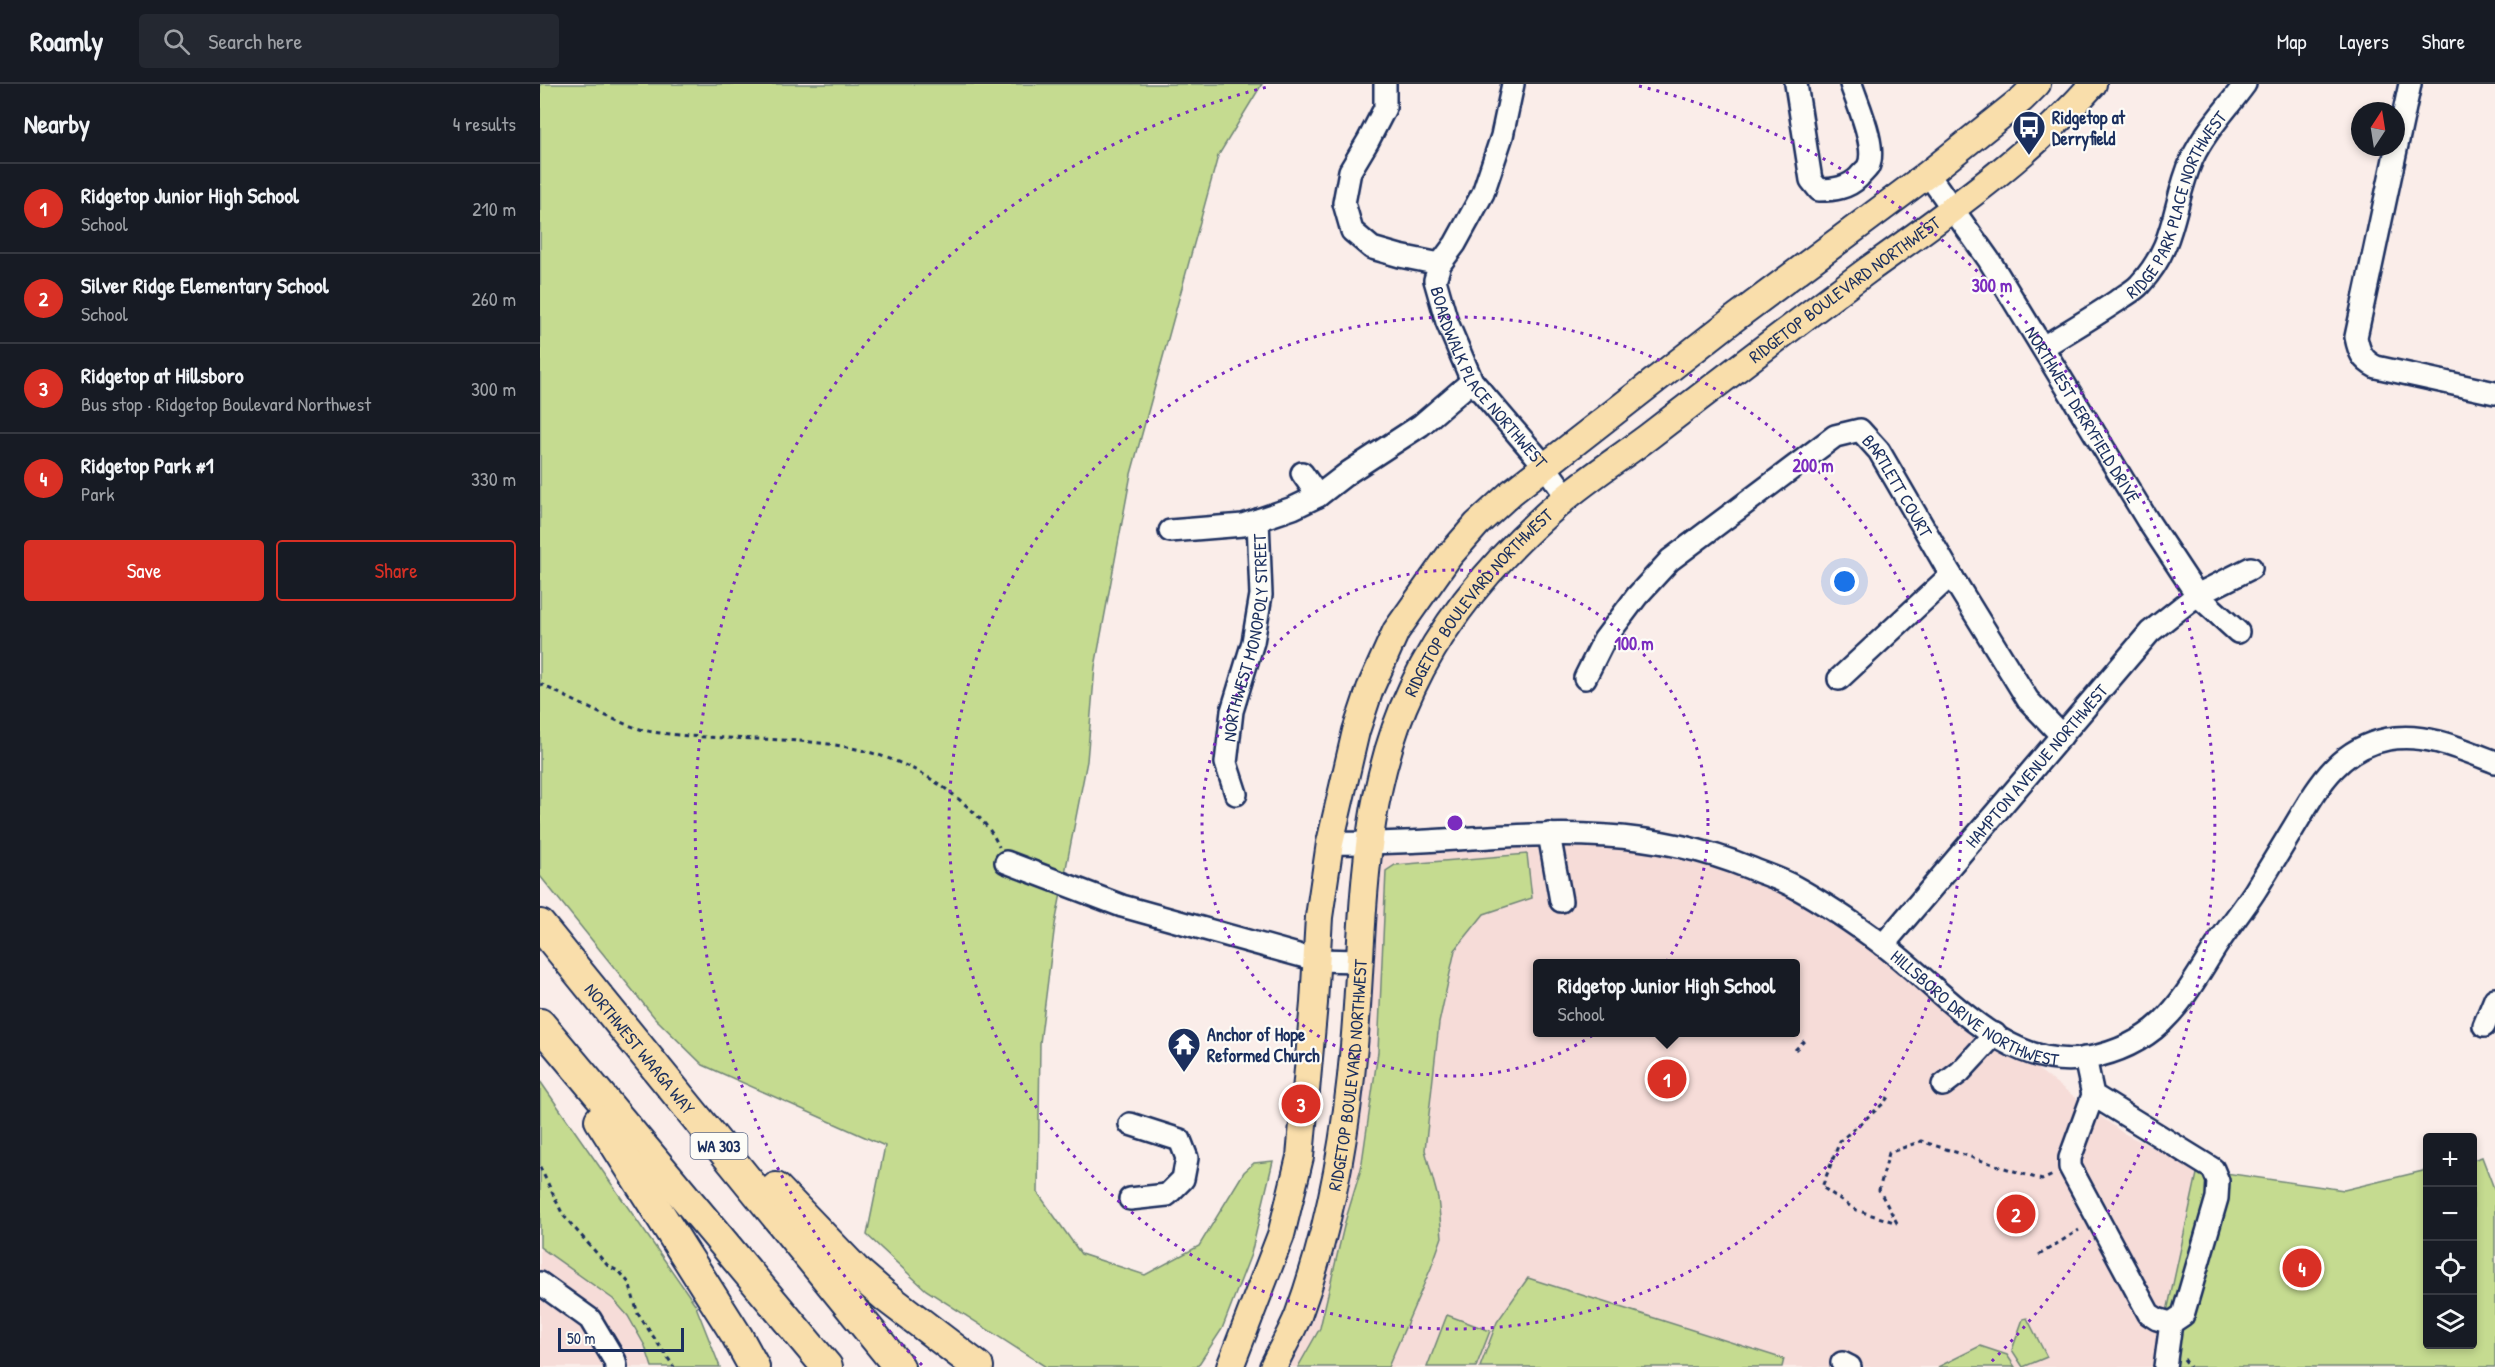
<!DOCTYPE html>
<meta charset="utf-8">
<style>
body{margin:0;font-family:"Patrick Hand",sans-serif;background:#242831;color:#f1f3f6}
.controls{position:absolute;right:18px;bottom:18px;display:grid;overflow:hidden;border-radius:6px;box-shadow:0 3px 9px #0003}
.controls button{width:54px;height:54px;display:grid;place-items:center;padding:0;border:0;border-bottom:2px solid #363941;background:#171b24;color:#f1f3f6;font:30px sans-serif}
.compass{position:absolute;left:1811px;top:18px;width:54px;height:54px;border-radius:50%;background:#171b24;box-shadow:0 3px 9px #0003;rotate:12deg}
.scale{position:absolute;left:18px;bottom:15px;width:126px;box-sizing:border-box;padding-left:6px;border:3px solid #1b2f5e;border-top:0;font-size:16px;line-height:21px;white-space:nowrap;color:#1b2f5e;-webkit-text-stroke:4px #fdfcf7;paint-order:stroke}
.you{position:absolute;left:1305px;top:498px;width:21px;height:21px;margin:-15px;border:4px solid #fff;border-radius:50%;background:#1a73e8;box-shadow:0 0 0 9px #1a73e833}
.badge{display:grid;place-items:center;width:39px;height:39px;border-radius:50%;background:#d93025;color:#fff;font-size:20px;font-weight:700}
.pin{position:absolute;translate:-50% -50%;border:3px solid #fff;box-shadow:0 2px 6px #0006}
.popup{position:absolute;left:993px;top:875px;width:267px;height:78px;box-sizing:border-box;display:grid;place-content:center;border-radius:6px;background:#171b24;filter:drop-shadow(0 2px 4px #0005);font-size:20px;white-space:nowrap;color:#9ea1a6}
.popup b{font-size:22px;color:#f1f3f6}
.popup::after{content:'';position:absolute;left:50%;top:100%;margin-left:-12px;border:12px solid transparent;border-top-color:#171b24}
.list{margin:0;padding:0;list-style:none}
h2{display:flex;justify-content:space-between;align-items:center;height:78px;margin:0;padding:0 24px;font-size:26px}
h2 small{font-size:20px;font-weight:400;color:#9ea1a6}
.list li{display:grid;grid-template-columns:39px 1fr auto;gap:18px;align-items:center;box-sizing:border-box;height:90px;padding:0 24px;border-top:2px solid #363941}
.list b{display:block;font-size:22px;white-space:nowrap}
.list p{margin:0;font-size:20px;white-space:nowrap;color:#9ea1a6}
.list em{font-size:20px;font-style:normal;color:#9ea1a6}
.actions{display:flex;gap:12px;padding:18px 24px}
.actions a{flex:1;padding:14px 0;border:2px solid #d93025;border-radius:6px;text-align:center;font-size:21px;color:#d93025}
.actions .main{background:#d93025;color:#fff}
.icon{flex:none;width:33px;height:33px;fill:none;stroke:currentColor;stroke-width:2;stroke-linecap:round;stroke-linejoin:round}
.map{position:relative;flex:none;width:1955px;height:1283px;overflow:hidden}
header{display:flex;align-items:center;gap:36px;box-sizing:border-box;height:84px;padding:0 30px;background:#171b24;border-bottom:2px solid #363941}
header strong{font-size:28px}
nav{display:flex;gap:33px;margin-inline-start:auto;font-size:21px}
.search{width:420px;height:54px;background:#242831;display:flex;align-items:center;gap:15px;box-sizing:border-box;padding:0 21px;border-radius:6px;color:#9ea1a6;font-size:22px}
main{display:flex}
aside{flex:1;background:#171b24}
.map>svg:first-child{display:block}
.built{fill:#f6dcd8;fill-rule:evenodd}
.green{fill:#c5db90;stroke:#708577;stroke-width:1.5}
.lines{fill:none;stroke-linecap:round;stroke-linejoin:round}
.minor-casing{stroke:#1b2f5e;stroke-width:26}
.major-casing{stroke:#1b2f5e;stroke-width:30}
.highway-casing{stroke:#1b2f5e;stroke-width:34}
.path{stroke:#1b2f5e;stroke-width:3;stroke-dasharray:4.5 4.5;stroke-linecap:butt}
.minor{stroke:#fdfcf7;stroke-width:21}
.major{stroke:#f9deab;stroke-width:26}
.highway{stroke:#f9deab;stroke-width:30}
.ring{fill:none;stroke:#7b2cbf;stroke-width:3;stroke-dasharray:3 6}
.labels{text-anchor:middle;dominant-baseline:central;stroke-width:4.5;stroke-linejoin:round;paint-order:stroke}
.shield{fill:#fdfcf7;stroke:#5f6c8c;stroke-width:1.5}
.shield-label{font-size:16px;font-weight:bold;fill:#1b2f5e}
.poi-label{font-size:18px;font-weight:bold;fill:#1b2f5e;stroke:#fdfcf7;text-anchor:start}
.street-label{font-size:18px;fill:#1b2f5e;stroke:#fdfcf7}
.centre{fill:#7b2cbf;stroke:#fdfcf7;stroke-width:3}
.ring-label{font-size:18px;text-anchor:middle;font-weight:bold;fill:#7b2cbf;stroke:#fdfcf7;stroke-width:4.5;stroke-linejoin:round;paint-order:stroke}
</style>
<header>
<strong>Roamly</strong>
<div class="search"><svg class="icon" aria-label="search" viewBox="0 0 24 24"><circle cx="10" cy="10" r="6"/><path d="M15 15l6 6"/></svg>Search here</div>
<nav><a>Map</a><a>Layers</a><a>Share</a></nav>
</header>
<main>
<aside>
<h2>Nearby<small>4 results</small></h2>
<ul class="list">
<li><span class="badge">1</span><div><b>Ridgetop Junior High School</b><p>School</p></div><em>210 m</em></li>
<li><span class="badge">2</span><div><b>Silver Ridge Elementary School</b><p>School</p></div><em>260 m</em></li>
<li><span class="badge">3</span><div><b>Ridgetop at Hillsboro</b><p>Bus stop · Ridgetop Boulevard Northwest</p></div><em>300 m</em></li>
<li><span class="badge">4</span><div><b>Ridgetop Park #1</b><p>Park</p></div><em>330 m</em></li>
</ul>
<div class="actions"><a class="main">Save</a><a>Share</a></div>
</aside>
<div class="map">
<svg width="1955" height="1283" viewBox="0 0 1955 1283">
<rect width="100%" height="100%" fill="#faede9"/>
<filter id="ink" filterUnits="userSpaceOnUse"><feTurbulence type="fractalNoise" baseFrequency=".0167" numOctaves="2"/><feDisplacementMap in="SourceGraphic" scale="12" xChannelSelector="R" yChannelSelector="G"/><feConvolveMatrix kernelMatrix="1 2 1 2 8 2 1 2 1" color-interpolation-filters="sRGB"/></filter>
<g filter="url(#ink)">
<!-- built -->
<g class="built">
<path d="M1114,756l139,46 330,247 75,36 -43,198h-882l56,-155 38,-368zM998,880h258v68h-258z"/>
<path d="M0,1109l110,125 7,49h-117z"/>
</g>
<!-- green -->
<g class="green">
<path d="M0,0h722l-44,72 -87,318 -36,193 -8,94 -32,163 -15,119 -2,150 43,61 64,21 54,-29 45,-74 10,-9 19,-2 -22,93 -29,75 -25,38h-151l-120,-77 -59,-55 18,-89 -182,-81 -48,-47 -115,-142z"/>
<path d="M987,770l5,44 -48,16 -29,36 -16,73 -14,127 13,48 4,39 -11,31 -43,99h-90l22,-39 25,-106 16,-53 17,-117 8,-181 9,-6z"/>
<path d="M0,997l155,223 25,63h-68l-7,-21 -17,-30 -15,-17 -73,-52z"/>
<path d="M1942,1073l13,34v176h-340l43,-198 146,21 83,-20 1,174h44l1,-184z"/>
<path d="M988,1194l256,81 -2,8h-302l17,-45z"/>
<path d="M907,1231l43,16 -14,36h-49z"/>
<path d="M1487,1234l20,39 -24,10 -11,-17 11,-31z"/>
<path d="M1440,1262l27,9 8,12h-77z"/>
</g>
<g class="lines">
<defs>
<g id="minor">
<path d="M845,0v24l-17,33 -18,30 -6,32 8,28 20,17 28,8 40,8"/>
<path id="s1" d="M973,0l-11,52 -19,57 -28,51 -15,20 -5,16 12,42 25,59 72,84 23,32"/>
<path d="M1256,0l15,96 8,10c15,0 29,-2 40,-13 2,-3 7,-7 9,-10 10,-19 -11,-64 -17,-83"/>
<path d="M1870,0l-54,253c3,15 6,23 20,30l119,26"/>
<path id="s2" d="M1388,90l61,86 159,261 49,74 41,37"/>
<path id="s3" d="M1503,263c25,-15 50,-30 74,-46 8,-6 17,-10 23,-17 37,-40 32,-79 52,-125 13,-28 35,-50 53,-75"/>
<path d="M762,389l16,23"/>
<path d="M630,447l73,-6 50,-17 25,-12 31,-24 72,-47 51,-44"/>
<path id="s4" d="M1045,594l19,-38 33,-44 33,-36 165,-124 25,-6 19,21 72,124 77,125 34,36"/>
<path d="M1299,595l112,-104"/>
<path id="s5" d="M696,710l-10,-31 6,-52 21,-69 8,-47 -3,-75"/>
<path d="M1009,750l12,67"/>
<path id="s6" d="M790,759c147,4 275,-34 420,25 14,6 31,11 45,19 29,16 60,37 87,57 60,44 123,129 206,114 27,-5 54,-17 74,-36 22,-21 37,-49 53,-74 12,-19 27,-37 40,-57 12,-19 24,-39 36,-59 25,-41 44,-83 97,-93 36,-7 74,10 107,23"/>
<path d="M466,778l116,44 194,54 44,1"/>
<path id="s7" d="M1343,861l267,-313 47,-37 54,-27"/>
<path d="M1944,942l11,-27"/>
<path d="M1545,974l8,37 -23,63v9l79,147 8,5 14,4 12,-8 34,-117 1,-17 -5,-12 -120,-74"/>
<path d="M1403,1001l17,-13 35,-38"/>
<path d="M590,1115l37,-4 16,-16 4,-21 -7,-18 -50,-16"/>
<path d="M0,1199l50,36 25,42 1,6"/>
<path d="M1302,1279l8,4"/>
<path d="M1625,1283l6,-44"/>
</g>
<g id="major">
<path d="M690,1283l51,-132 19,-78 14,-154 5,-86 11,-74 26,-112 14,-42 26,-58 53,-75 28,-32 35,-32 223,-174 193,-144 94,-75 15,-15"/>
<path id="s8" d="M733,1283c8,-17 18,-34 25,-51 32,-87 48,-178 56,-270 11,-121 4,-245 58,-358 34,-73 90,-136 151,-188 27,-23 57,-42 85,-63 73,-56 146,-112 220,-167 78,-56 161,-113 225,-186"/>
</g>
<g id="highway">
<path id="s9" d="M0,841l359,442"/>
<path d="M0,940l287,343"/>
<path d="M60,1036l137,216 17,31"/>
<path d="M236,1104l79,82 30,26 93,71"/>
</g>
</defs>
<!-- minor casing -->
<use href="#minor" class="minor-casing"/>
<!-- major casing -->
<use href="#major" class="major-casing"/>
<!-- highway casing -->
<use href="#highway" class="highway-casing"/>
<!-- path -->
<g class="path">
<path d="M0,600c30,14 82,43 113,48 109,16 208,-11 302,64 18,15 35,29 44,51"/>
<path d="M1255,966l12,-12"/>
<path d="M1348,1013l-4,6 -44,38 -18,46 34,23 41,13"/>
<path d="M0,1083l23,48 45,51 12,6 9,11 9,31 36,53"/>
<path d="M1357,1139l-18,-33 10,-37 32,-12 121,39 11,-5"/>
<path d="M1499,1171l40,-25"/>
<path d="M1644,1275l6,8"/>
</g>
<!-- minor -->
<use href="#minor" class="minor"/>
<!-- major -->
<use href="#major" class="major"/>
<!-- highway -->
<use href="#highway" class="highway"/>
</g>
</g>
<!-- distance rings -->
<g class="ring">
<circle cx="915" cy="739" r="253"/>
<circle cx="915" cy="739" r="506"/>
<path d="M382 1281A760 760 0 0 1 731 2M1099 2A760 760 0 0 1 1448 1281"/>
</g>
<!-- icons -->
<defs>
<symbol id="bus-pin" viewBox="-11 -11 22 30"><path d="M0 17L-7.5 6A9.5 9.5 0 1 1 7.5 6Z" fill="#1b2f5e" stroke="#fdfcf7"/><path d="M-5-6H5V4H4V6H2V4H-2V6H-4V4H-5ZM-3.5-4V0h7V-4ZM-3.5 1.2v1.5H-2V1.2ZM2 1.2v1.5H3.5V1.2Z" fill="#fff"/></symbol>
<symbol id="temple-pin" viewBox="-11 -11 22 30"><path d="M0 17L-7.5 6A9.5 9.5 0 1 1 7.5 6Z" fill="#1b2f5e" stroke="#fdfcf7"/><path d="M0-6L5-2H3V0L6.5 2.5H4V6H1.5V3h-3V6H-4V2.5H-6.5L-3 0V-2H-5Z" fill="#fff"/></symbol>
</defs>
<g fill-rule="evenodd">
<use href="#bus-pin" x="1470" y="24" width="38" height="52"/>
<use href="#temple-pin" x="625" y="941" width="38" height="52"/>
</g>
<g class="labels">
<!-- shield labels -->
<rect class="shield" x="150.5" y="1049" width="57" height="26" rx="4.5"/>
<g class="shield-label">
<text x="179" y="1062">WA 303</text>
</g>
<!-- poi labels -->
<g class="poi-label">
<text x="1512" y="33">Ridgetop at<tspan x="1512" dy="21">Derryfield</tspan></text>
<text x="667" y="950">Anchor of Hope<tspan x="667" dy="21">Reformed Church</tspan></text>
</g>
<!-- street labels -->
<g class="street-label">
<text stroke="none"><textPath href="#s3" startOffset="204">RIDGE PARK PLACE NORTHWEST</textPath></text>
<text stroke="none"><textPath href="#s8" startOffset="1293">RIDGETOP BOULEVARD NORTHWEST</textPath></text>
<text stroke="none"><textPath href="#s1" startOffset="326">BOARDWALK PLACE NORTHWEST</textPath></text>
<text stroke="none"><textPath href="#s2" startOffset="286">NORTHWEST DERRYFIELD DRIVE</textPath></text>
<text stroke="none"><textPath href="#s4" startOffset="446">BARTLETT COURT</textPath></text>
<text stroke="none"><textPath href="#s8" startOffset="807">RIDGETOP BOULEVARD NORTHWEST</textPath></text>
<text stroke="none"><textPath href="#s5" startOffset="160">NORTHWEST MONOPOLY STREET</textPath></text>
<text stroke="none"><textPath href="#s7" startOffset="236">HAMPTON AVENUE NORTHWEST</textPath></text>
<text stroke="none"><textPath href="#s6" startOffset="692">HILLSBORO DRIVE NORTHWEST</textPath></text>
<text stroke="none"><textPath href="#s9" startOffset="159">NORTHWEST WAAGA WAY</textPath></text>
<text stroke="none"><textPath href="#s8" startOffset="304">RIDGETOP BOULEVARD NORTHWEST</textPath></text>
</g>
</g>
<circle cx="915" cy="739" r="9" class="centre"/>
<g class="ring-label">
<text x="1452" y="208">300 m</text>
<text x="1273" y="388">200 m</text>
<text x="1094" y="566">100 m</text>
</g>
</svg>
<div class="controls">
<button>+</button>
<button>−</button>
<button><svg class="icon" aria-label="locate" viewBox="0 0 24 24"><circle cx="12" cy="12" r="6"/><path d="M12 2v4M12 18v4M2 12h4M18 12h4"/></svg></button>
<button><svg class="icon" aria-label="layers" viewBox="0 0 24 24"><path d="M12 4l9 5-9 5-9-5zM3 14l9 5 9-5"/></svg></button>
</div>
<svg class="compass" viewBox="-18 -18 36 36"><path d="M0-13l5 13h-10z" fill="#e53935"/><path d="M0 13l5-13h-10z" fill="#9ea1a6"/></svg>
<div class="scale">50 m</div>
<div class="you"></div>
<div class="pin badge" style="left:1127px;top:995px">1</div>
<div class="popup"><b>Ridgetop Junior High School</b>School</div>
<div class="pin badge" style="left:1476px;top:1130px">2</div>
<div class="pin badge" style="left:761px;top:1020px">3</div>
<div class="pin badge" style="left:1762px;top:1184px">4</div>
</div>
</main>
